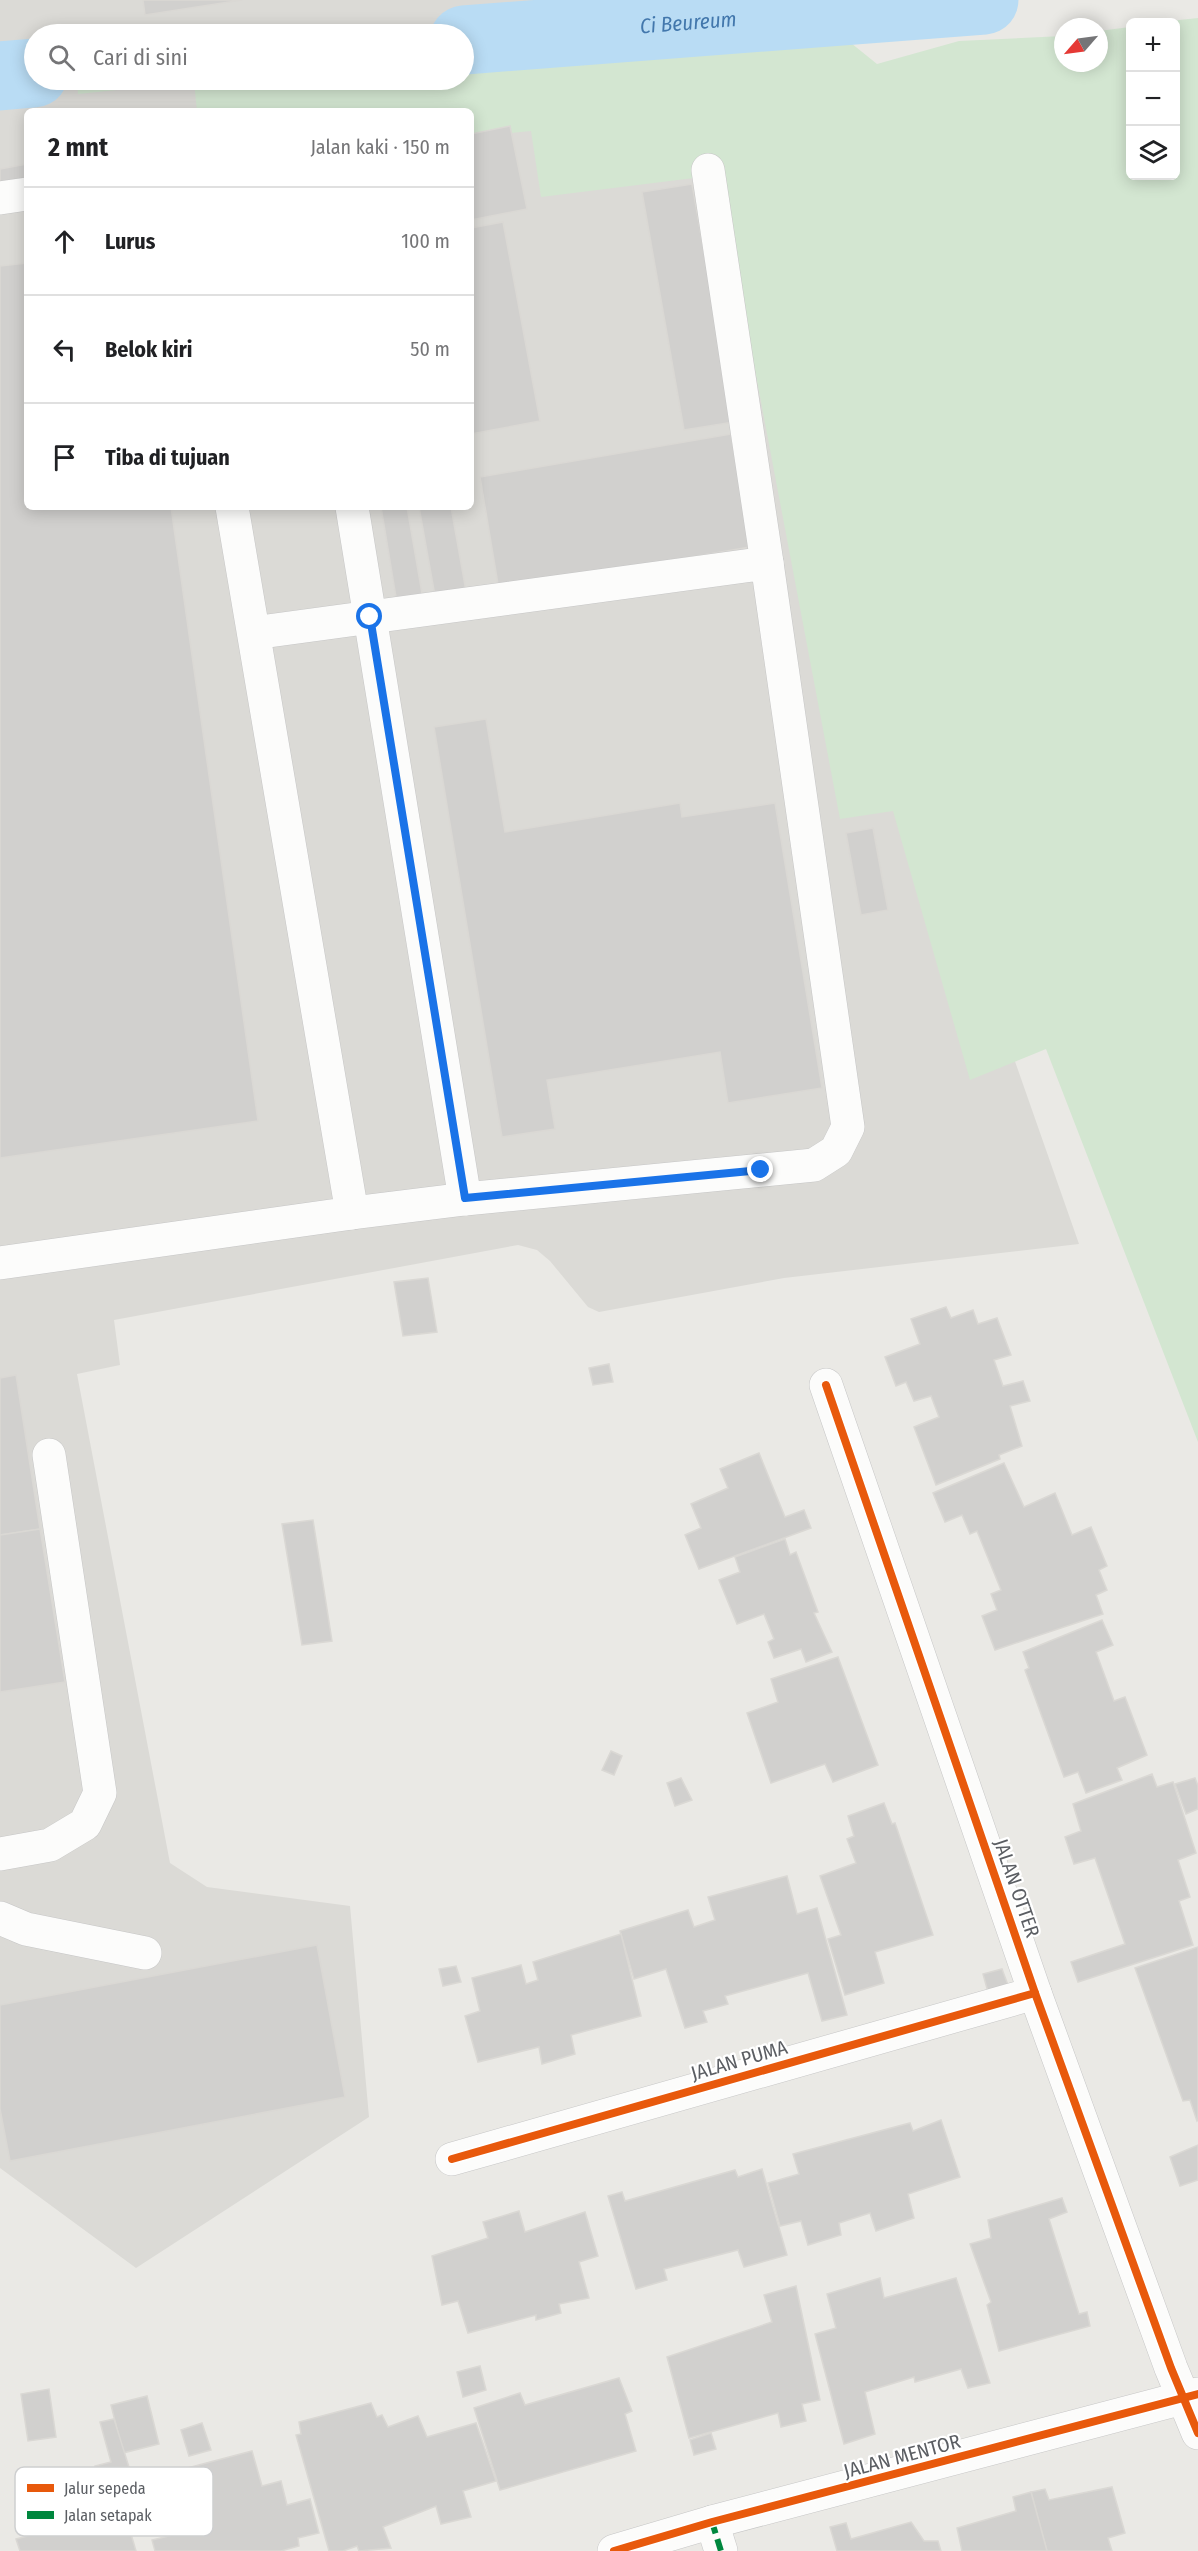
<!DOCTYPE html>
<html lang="id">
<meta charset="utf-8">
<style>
body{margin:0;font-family:"Fira Sans Condensed",sans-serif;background:#f6f6f6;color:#202124}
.controls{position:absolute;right:18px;top:18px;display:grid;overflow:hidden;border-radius:9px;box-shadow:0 3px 15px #0003}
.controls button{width:54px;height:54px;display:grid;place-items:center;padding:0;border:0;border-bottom:2px solid #e0e0e0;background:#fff;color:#202124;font:30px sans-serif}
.compass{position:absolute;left:1054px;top:18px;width:54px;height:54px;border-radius:50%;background:#fff;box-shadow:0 3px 15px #0003;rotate:242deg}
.stop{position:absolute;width:18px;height:18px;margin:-14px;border:4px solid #1a73e8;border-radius:50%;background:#fff}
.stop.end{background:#1a73e8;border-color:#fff;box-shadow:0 2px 6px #0008}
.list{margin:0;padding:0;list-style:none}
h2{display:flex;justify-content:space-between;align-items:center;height:78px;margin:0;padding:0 24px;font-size:26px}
h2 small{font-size:20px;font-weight:400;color:#757577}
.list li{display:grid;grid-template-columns:39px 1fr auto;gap:18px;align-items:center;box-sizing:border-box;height:108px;padding:0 24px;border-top:2px solid #e0e0e0}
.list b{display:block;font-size:22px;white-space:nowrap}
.list em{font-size:20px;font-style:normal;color:#757577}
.icon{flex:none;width:33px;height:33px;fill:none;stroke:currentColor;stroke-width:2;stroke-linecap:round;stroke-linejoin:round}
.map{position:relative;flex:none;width:1198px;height:2551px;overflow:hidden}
.search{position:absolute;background:#fff;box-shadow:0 3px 15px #0003;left:24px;top:24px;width:450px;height:66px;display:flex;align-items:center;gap:15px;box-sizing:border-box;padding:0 21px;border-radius:33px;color:#757577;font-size:22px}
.panel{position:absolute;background:#fff;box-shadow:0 3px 15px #0003;left:24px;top:108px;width:450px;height:402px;border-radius:9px}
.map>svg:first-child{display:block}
.industrial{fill:#dbdad6;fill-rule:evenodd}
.green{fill:#d3e6d1}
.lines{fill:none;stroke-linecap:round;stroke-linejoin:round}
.river{stroke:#b9dcf4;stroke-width:69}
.building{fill:#d1d0ce;stroke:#dad8d4;stroke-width:1.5}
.minor-casing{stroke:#c6c6c6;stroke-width:34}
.minor{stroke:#fcfcfb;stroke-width:33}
.quiet{stroke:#00873e;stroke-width:6;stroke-dasharray:12 6;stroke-linecap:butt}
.cycleway-casing{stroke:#fff;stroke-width:11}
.cycleway{stroke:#e8590c;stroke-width:8}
.route{stroke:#1a73e8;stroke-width:8}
.labels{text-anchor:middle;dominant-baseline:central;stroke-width:4.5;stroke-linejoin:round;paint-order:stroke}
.street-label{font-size:20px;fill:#5b5e63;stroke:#fff}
.water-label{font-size:21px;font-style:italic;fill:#4277ac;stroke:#fff}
.key{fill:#fff;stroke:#cecfd0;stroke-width:1.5}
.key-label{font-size:16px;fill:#5b5e63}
</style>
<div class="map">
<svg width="1198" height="2551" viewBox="0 0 1198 2551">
<rect width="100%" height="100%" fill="#eae9e5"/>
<!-- industrial -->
<path class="industrial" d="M0,0h752l13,81 -88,16 402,1147 -295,34 -185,34 -11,-5 -38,-46 -13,-11 -19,-5 -404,75 6,45 -43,9 93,489 37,24 143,19 19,211 -233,151 -136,-100zM34,34h430v46h-430zM27,111h444v396h-444z"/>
<!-- green -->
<path class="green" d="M623,6l81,6 76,17 66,10 31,25 82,-23 104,-5v27h36v-32l31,-4v149h46v-154h-15l37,-4v1424l-152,-393 -76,31 -77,-269 -53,8 -122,-644 -177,22 -10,-66 -60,6v-26h-274l-3,-29 -116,12 -1,-13 9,-1h378v-46h-74l56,-6 93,5z"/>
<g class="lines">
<!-- river -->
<g class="river">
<path id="s1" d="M464,40l520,-40"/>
<path d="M0,76l34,-3"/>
</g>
</g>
<!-- building -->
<g class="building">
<path d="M143,0h99l-97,15z"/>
<path d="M510,126l17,83 -56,11v-86z"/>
<path d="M27,164v29l-27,5v-29z"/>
<path d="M692,184l42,238 -50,8 -42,-238z"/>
<path d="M503,222l37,199 -69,13v-206z"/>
<path d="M27,263v244h144l87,614 -258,37v-892z"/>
<path d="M731,434l19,113 -251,43 -19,-113z"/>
<path d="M381,507h26l16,92 -26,4z"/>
<path d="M419,507h32l15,84 -31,5z"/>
<path d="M486,719l19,113 175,-29 2,14 93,-14 47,285 -94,15 -8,-51 -173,28 8,49 -53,8 -68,-410z"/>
<path d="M873,828l15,82 -27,5 -15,-82z"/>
<path d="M428,1278l9,54 -34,4 -9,-54z"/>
<path d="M946,1307l5,11 22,-8 5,14 19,-6 14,37 -17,5 9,26 20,-5 7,20 -20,5 12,40 -23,9 1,4 -64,26 -22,-58 25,-10 -8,-21 -17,5 -8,-19 -10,4 -11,-29 35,-13 -9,-25z"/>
<path d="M609,1364l4,18 -20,3 -4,-17z"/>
<path d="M16,1375l24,154 -40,6v-157z"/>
<path d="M759,1453l26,64 19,-7 7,18 -112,41 -14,-34 16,-7 -10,-24 37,-16 -8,-19z"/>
<path d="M1004,1463l20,44 31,-14 17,42 19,-8 16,39 -8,4 8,20 -11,5 7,19 -108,36 -13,-34 15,-6 -6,-16 10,-4 -24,-59 -7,3 -8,-19 -17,7 -12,-29z"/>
<path d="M313,1520l19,121 -30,4 -20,-121z"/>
<path d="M40,1529l25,153 -65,10v-157z"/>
<path d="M785,1539l5,16 6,-3 22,60 -4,1 18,39 -26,10 -5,-13 -27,9 -6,-16 6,-3 -10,-25 -27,10 -18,-44 21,-8 -5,-15z"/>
<path d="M1102,1620l11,25 -17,7 18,49 11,-4 22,58 -30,13 5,12 -36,13 -8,-21 -14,5 -39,-107 4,-2 -6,-16z"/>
<path d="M838,1657l40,108 -45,17 -8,-18 -54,19 -24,-70 31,-11 -7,-23z"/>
<path d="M611,1751l11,5 -8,19 -12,-5z"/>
<path d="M1152,1774l5,13 16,-5 23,71 -18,7 12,37 -11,4 14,44 -115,37 -7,-20 54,-18 -30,-86 -21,6 -9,-27 16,-6 -8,-27z"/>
<path d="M681,1778l11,22 -17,6 -8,-23z"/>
<path d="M1195,1778l3,8v23l-12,5 -11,-30z"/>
<path d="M884,1803l8,21 3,-1 38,112 -58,17 9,31 -39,12 -17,-56 13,-4 -21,-59 36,-13 -9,-24 7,-3 -6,-20z"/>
<path d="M787,1876l10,38 20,-6 30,107 -25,6 -14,-48 -83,23 3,8 -25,7 4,11 -22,6 -19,-59 -32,10 -14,-48 68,-21 6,17 21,-7 -7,-23z"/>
<path d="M621,1934l20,82 -70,19 4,19 -33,10 -3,-17 -61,15 -13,-46 15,-5 -8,-33 49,-13 5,19 12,-4 -5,-18z"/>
<path d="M317,1945l28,152 -335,64 -10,-52v-104z"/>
<path d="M1198,1947v173l-1,1 -7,-21 -7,1 -48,-133z"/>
<path d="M456,1966l5,16 -18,4 -4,-17z"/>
<path d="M1002,1969l6,16 -20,7 -5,-18z"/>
<path d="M941,2120l19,57 -52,17 6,24 -38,13 -6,-18 -31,10 2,12 -33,10 -7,-24 -21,5 -12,-43 31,-9 -6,-20 117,-31 3,8z"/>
<path d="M1198,2145v35l-18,6 -10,-29z"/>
<path d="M762,2169l25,86 -43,12 -6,-17 -74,19 3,11 -31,9 -28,-93 14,-4 3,9 110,-31 3,7z"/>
<path d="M1062,2198l5,14 -18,7 30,95 8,-2 3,14 -91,25 -12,-46 4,-3 -21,-58 21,-6 -3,-18z"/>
<path d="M519,2211l6,21 60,-20 13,44 -19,6 10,36 -30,6 2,9 -25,7v-5l-68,18 -10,-32 -16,4 -10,-49 56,-18 -5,-16z"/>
<path d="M880,2278l4,20 72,-20 34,105 -22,5 -7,-19 -46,13 -1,-5 -49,15 10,42 -31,10 -29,-110 21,-6 -9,-34z"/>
<path d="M796,2286l24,114 -18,4 4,17 -25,6 -3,-14 -89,25 -22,-81 105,-35 -8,-27z"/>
<path d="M480,2366l6,24 -23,7 -6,-25z"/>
<path d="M619,2378l13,33 -7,3 11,37 -136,39 -26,-82 46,-15 5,12z"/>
<path d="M49,2389l7,48 -28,4 -7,-47z"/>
<path d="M147,2396l12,48 -36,9 -12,-48z"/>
<path d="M371,2403l6,14 5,-2 6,12 30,-11 9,21 49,-14 20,58 -33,10 8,26 -30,7 -5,-18 -53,21 8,21 -32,3 -2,-5 -14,5h-14l-33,-116 5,-1 -2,-12z"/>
<path d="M114,2419l19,61 -16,6 19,65h-116l-4,-12 19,-5 -3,-10 8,-2 -2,-7 8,-2 -6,-21 32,-8 6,17 24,-9 -7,-26 16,-4 -11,-40z"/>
<path d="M202,2423l9,27 -22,6 -8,-26z"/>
<path d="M711,2433l5,16 -22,6 -4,-15z"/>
<path d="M252,2451l10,35 19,-5 6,24 23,-6 9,34 -21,5 1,8 -18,5h-126l-3,-11 21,-5 -7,-28 -21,5 -7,-31z"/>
<path d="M1112,2487l13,46 -17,5 4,13h-65l-16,-59 14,-3 4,11z"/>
<path d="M1031,2492l16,59h-85l-5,-23 59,-17 -3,-14z"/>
<path d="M911,2522l13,19h14l3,10h-104l-7,-24 16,-4 5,16z"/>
</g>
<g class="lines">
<defs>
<g id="minor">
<path d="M708,170l59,393"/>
<path d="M0,198l27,-4"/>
<path d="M352,507l113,692"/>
<path d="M254,633l513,-70 81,564 -12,24 -22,14 -349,34 -113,14"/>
<path d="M0,1263l352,-50 -120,-706"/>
<path d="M826,1385l209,608 136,375 27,65"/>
<path d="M0,1854l50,-9 35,-21 15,-31 -51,-338"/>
<path d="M0,1918l26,11 119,24"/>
<path d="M452,2159l583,-166"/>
<path d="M712,2522l9,29"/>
<path d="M614,2551l98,-29 486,-128"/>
</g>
</defs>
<!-- minor casing -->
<use href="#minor" class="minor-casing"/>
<!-- minor -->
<use href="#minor" class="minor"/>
<!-- quiet -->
<path class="quiet" d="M712,2522l9,29"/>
<defs>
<g id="cycleway">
<path d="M826,1385l209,608 136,375 27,65"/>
<path d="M452,2159l583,-166"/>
<path d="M614,2551l98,-29 486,-128"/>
</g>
</defs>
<!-- cycleway casing -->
<use href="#cycleway" class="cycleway-casing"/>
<!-- cycleway -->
<use href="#cycleway" class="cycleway"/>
</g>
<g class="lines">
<!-- route -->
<path class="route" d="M370,617l95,581 296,-28"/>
</g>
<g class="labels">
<!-- street labels -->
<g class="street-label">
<text transform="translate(1017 1888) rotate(71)">JALAN OTTER</text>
<text transform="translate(739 2060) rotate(-16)">JALAN PUMA</text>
<text transform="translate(902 2456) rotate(-15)">JALAN MENTOR</text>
</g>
<!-- water labels -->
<g class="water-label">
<text stroke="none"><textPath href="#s1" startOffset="225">Ci Beureum</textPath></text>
</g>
</g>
<!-- legend -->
<rect x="15" y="2467" width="198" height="69" rx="9" class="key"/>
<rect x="27" y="2484" width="27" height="8" fill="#e8590c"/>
<rect x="27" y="2511" width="27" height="8" fill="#00873e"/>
<g class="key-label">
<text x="64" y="2494">Jalur sepeda</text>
<text x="64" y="2521">Jalan setapak</text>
</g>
</svg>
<div class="controls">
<button>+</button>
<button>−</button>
<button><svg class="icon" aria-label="layers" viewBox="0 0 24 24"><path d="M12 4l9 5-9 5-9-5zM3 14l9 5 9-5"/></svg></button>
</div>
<svg class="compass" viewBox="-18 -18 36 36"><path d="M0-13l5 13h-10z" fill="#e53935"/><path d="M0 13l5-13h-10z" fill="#757577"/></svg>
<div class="stop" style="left:370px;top:617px"></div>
<div class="stop end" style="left:761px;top:1170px"></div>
<div class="search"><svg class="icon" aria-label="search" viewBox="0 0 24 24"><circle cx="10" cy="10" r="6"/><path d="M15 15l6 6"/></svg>Cari di sini</div>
<section class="panel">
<h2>2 mnt<small>Jalan kaki · 150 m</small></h2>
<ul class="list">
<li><svg class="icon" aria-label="ahead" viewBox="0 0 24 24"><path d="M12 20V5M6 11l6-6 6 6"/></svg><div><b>Lurus</b></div><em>100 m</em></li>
<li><svg class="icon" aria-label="left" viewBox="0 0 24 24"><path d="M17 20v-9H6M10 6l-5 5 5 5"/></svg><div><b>Belok kiri</b></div><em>50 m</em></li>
<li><svg class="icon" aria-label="arrive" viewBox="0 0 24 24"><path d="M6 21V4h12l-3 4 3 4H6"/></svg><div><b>Tiba di tujuan</b></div></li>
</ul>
</section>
</div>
